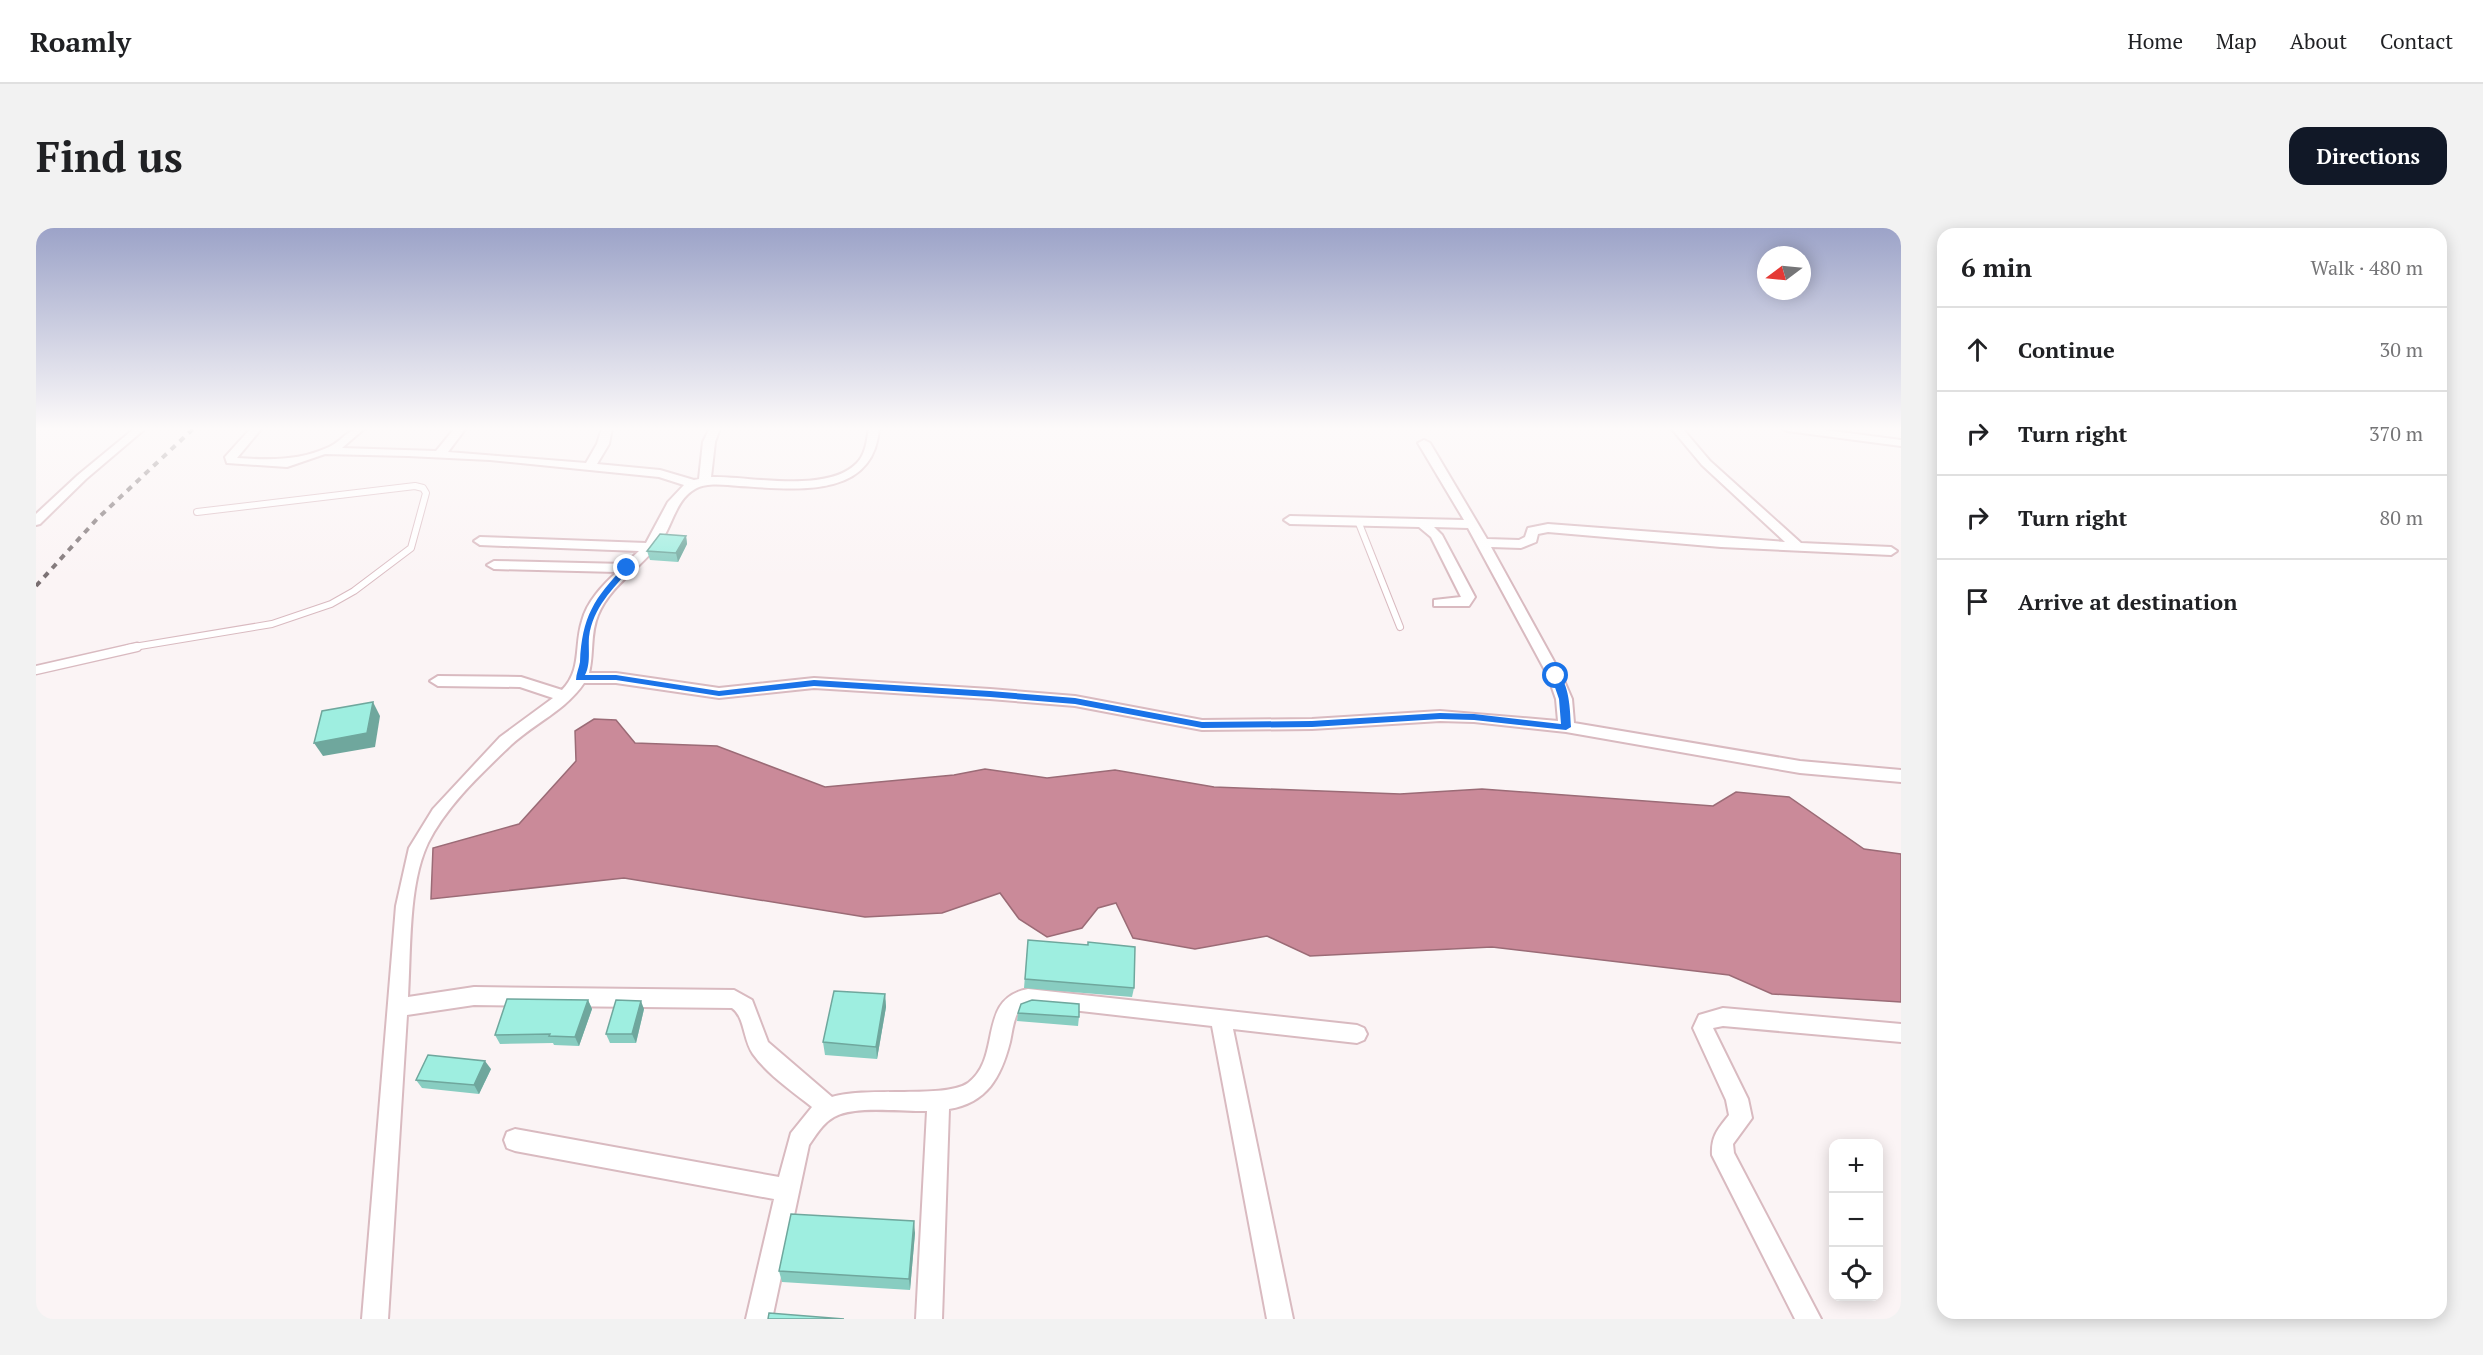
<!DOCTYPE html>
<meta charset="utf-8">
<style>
body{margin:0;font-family:"PT Serif",serif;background:#f2f2f2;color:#202124}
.controls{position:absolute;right:18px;bottom:18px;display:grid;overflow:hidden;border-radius:12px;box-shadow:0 3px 15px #0003}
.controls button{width:54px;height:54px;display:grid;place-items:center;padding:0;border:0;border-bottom:2px solid #e0e0e0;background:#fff;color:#202124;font:30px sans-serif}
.compass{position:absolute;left:1721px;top:18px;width:54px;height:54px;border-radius:50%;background:#fff;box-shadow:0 3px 15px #0003;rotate:254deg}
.stop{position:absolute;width:18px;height:18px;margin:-14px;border:4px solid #1a73e8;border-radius:50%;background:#fff}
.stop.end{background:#1a73e8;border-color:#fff;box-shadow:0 2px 6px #0008}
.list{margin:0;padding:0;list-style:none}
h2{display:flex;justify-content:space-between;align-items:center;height:78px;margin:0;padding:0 24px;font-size:26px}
h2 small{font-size:20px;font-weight:400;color:#757577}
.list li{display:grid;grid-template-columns:39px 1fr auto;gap:18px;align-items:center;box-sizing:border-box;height:84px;padding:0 24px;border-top:2px solid #e0e0e0}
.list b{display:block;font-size:22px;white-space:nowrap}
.list em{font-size:20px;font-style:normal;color:#757577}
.icon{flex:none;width:33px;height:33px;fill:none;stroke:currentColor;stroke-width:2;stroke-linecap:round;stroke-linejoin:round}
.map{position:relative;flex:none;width:1865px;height:1091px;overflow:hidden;border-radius:18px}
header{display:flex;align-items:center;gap:36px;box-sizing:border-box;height:84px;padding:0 30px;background:#fff;border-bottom:2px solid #e0e0e0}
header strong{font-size:28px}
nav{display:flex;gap:33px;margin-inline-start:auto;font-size:21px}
.intro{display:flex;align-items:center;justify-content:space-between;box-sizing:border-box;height:144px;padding:0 36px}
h1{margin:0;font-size:42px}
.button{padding:15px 27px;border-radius:18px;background:#111827;color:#fff;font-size:21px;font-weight:700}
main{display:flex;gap:36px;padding:0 36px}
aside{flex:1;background:#fff;border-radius:18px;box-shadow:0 3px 15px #0003}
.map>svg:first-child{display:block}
.water{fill:#ca8a99;stroke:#9b6b76;stroke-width:1.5}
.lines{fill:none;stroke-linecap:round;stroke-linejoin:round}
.lane-far1-casing{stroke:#d9bac0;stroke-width:8}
.lane-casing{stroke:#d9bac0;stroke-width:11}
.street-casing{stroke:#d9bac0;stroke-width:4}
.lane-far1{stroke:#fff;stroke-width:6}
.lane{stroke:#fff;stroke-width:8}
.street{fill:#fff;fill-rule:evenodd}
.rail{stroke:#786e70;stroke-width:4;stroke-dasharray:6 6;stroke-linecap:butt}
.wall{fill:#88cdc1}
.shaded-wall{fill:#6fa79d}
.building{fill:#9eeee0;stroke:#6fa79d;stroke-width:1.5}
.route{fill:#1a73e8}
</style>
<header>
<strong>Roamly</strong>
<nav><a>Home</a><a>Map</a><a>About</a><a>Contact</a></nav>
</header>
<div class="intro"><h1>Find us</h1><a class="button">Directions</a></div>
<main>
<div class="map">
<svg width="1865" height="1091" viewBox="0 0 1865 1091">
<rect width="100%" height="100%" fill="#fbf4f5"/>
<!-- water -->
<path class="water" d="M558,491l22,1 19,23 82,3 108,41 129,-12 31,-6 62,9 68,-8 99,17 186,7 82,-5 231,17 23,-14 53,5 75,52 37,5v148l-129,-8 -43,-19 -237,-28 -182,9 -43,-20 -72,13 -62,-11 -17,-35 -18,5 -16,20 -35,9 -28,-18 -19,-26 -58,20 -77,4 -241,-39 -193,21 2,-51 86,-24 57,-63 -1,-30z"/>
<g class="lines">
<defs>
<g id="lane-far1">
<path d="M1322,293l42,106"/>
<path d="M92,420l144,-24 59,-20 23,-13 57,-43 15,-55 -3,-5 -8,-2 -218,26"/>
</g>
<path id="lane" d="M0,442l101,-23"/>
<g id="street">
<path d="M99,200h11l-60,51 -46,45 -4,1v-11l42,-39z"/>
<path d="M215,200h11l-25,30c33,2 62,3 92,-11 15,-7 19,-20 36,-19l-23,20 94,3 19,-23h11l-18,24 138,11 11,-19 5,-16h10l-3,16 -12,20 63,6 34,10 5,-1 4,-37 7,-14h10l-5,14 -4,35c39,-1 116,17 146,-14 9,-9 10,-24 12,-35h10c-5,73 -87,61 -140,58 -14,-1 -32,-4 -44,3 -18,10 -22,33 -32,49 -18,28 -52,45 -65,77 -8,18 -4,39 -9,58h27l103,15 95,-10 176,11 85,7 127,24 110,-1 128,-8 118,10 -2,-22 -8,-23 -80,-148 -34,-1 8,8 33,62 -6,9h-35v-6l27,-3 -30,-60 -12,-10 -129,-3 -6,-4 6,-4 174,4 -46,-77 6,-3 6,3 57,96 32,1 6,-3 3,-9 20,-4 237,18 -83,-77 -31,-37h11l28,33 91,82 90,4 6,4 -6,4 -170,-8 -173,-15 -10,2 -2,8 -15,6 -30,-1 71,129 10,23 2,24 226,38 101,9v12l-101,-9 -234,-41 -92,-10 -34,-1 -128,8 -110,1 -127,-24 -85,-7 -176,-11 -95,10 -103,-15h-32c-18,27 -49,40 -73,62 -29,28 -65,61 -83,98 -20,42 -17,108 -20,154l66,-10 260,3 18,10 16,42 64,55c35,-11 113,2 136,-14 35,-26 8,-84 60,-94l329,36 7,3 3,6 -3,6 -7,3 -124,-14 60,290h-26l-55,-293 -175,-20c-8,0 -16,1 -20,8 -4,8 -5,19 -7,28 -9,35 -23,61 -61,67l-7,210h-26l11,-208c-26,1 -71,-6 -93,6 -11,6 -18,18 -25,28l-37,174h-26l28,-120 -259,-48 -8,-3 -3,-8 3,-8 8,-3 264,48 12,-44 21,-26c-20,-16 -44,-32 -59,-53 -10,-14 -8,-37 -21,-46l-258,-3 -67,10 -19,304h-26l34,-413 13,-58 24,-39 67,-72 53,-39 -33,-11 -82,-1 -8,-5 8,-5 83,1 41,13c20,-20 12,-44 20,-69 5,-20 21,-36 35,-49l-123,-3 -7,-4 7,-4 131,3 14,-13 -159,-6 -6,-4 6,-4 166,6 22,-41 16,-17 -25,-8 -169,-17 -82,-4 -83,-2 -38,13 -60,-4 -2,-6z"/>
<path d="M1746,200h28l91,12v6l-114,-15z"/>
<path d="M1687,780l178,16v18l-178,-16 -10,2 35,71 4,19 -19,26 1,9 87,166h-26l-83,-164c-1,-19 6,-26 17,-40l-3,-15 -33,-72 6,-13z"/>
</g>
</defs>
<!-- lane-far1 casing -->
<use href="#lane-far1" class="lane-far1-casing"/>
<!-- lane casing -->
<use href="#lane" class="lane-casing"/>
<!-- street casing -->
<use href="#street" class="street-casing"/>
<!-- lane-far1 -->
<use href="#lane-far1" class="lane-far1"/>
<!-- lane -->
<use href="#lane" class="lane"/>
<!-- street -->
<use href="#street" class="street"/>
<!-- rail -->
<path class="rail" d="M0,358l61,-67 97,-91"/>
</g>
<!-- wall -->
<g class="wall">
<path d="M650,308l1,8 -9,18 -28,-2 -3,-9z"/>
<path d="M992,712l106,48 -2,9 -108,-9z"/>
<path d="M849,766l1,13 -9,52 -52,-4 -2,-13z"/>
<path d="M552,772l4,9 -13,37 -25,-1 -1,-2 -53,1 -5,-9z"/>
<path d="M608,781l-8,34h-26l-4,-9z"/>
<path d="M982,785l61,4 -1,9 -61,-5z"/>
<path d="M455,841l-12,25 -57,-6 -6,-8z"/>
<path d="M879,1005l-5,57 -128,-8 -3,-11z"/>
</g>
<!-- shaded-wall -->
<g class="shaded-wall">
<path d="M650,308l1,8 -9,18 -2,-9z"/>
<path d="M337,474l7,14 -5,31 -52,9 -9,-13z"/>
<path d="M849,766l1,13 -9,52 -1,-12z"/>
<path d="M552,772l4,9 -13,37 -4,-9z"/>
<path d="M605,773l3,8 -8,34 -4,-9z"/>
<path d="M449,833l6,8 -12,25 -5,-9z"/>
<path d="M878,993l1,12 -5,57 -1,-11z"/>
</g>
<!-- building -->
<g class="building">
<path d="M624,306l26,2 -10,17 -29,-2z"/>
<path d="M337,474l-6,31 -53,10 8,-32z"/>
<path d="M992,712l60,5v-3l47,5 -1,41 -109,-9z"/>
<path d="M798,763l51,3 -9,53 -53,-5z"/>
<path d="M471,771l81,1 -13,37 -26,-1 1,-2 -55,1z"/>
<path d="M580,772l25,1 -9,33h-26z"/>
<path d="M996,772l47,4v13l-61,-4 3,-9z"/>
<path d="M392,827l57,6 -11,24 -58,-5z"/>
<path d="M755,986l123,7 -5,58 -130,-8z"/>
<path d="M733,1085l75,6h-76z"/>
</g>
<!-- sky -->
<linearGradient id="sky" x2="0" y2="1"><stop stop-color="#9ca3c8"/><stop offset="0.57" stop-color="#fdfafa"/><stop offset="1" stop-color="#fdfafa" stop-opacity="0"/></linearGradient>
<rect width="1865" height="352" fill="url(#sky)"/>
<!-- route -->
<path class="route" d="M589,338l6,2c-18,21 -38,39 -42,69 -1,12 2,26 -4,38h31l103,16 95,-11 176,11 85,7 127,24 110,-1 128,-8 34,1 87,10 -2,-25 -8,-23 5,-3c14,8 14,39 15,54l-5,3 -92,-10 -34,-1 -128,8 -110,1 -127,-24 -85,-7 -176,-11 -95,10 -103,-16h-40c0,-6 3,-12 4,-18 2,-45 14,-64 45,-96z"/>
</svg>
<div class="controls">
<button>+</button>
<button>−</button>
<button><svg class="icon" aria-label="locate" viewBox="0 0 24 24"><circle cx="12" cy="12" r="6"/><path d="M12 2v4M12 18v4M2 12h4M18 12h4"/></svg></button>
</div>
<svg class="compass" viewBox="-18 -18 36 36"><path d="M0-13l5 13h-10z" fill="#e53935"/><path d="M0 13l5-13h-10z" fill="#757577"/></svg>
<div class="stop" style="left:1520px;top:448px"></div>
<div class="stop end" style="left:591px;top:340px"></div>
</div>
<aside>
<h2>6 min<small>Walk · 480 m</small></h2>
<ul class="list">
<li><svg class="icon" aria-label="ahead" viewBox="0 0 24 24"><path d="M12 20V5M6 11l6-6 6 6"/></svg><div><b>Continue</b></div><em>30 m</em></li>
<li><svg class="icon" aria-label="right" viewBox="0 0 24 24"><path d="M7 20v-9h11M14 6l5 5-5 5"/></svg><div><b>Turn right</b></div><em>370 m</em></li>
<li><svg class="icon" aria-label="right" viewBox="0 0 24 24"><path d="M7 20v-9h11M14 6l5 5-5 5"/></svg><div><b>Turn right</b></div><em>80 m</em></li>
<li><svg class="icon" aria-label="arrive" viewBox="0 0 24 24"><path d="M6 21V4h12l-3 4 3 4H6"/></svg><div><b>Arrive at destination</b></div></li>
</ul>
</aside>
</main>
